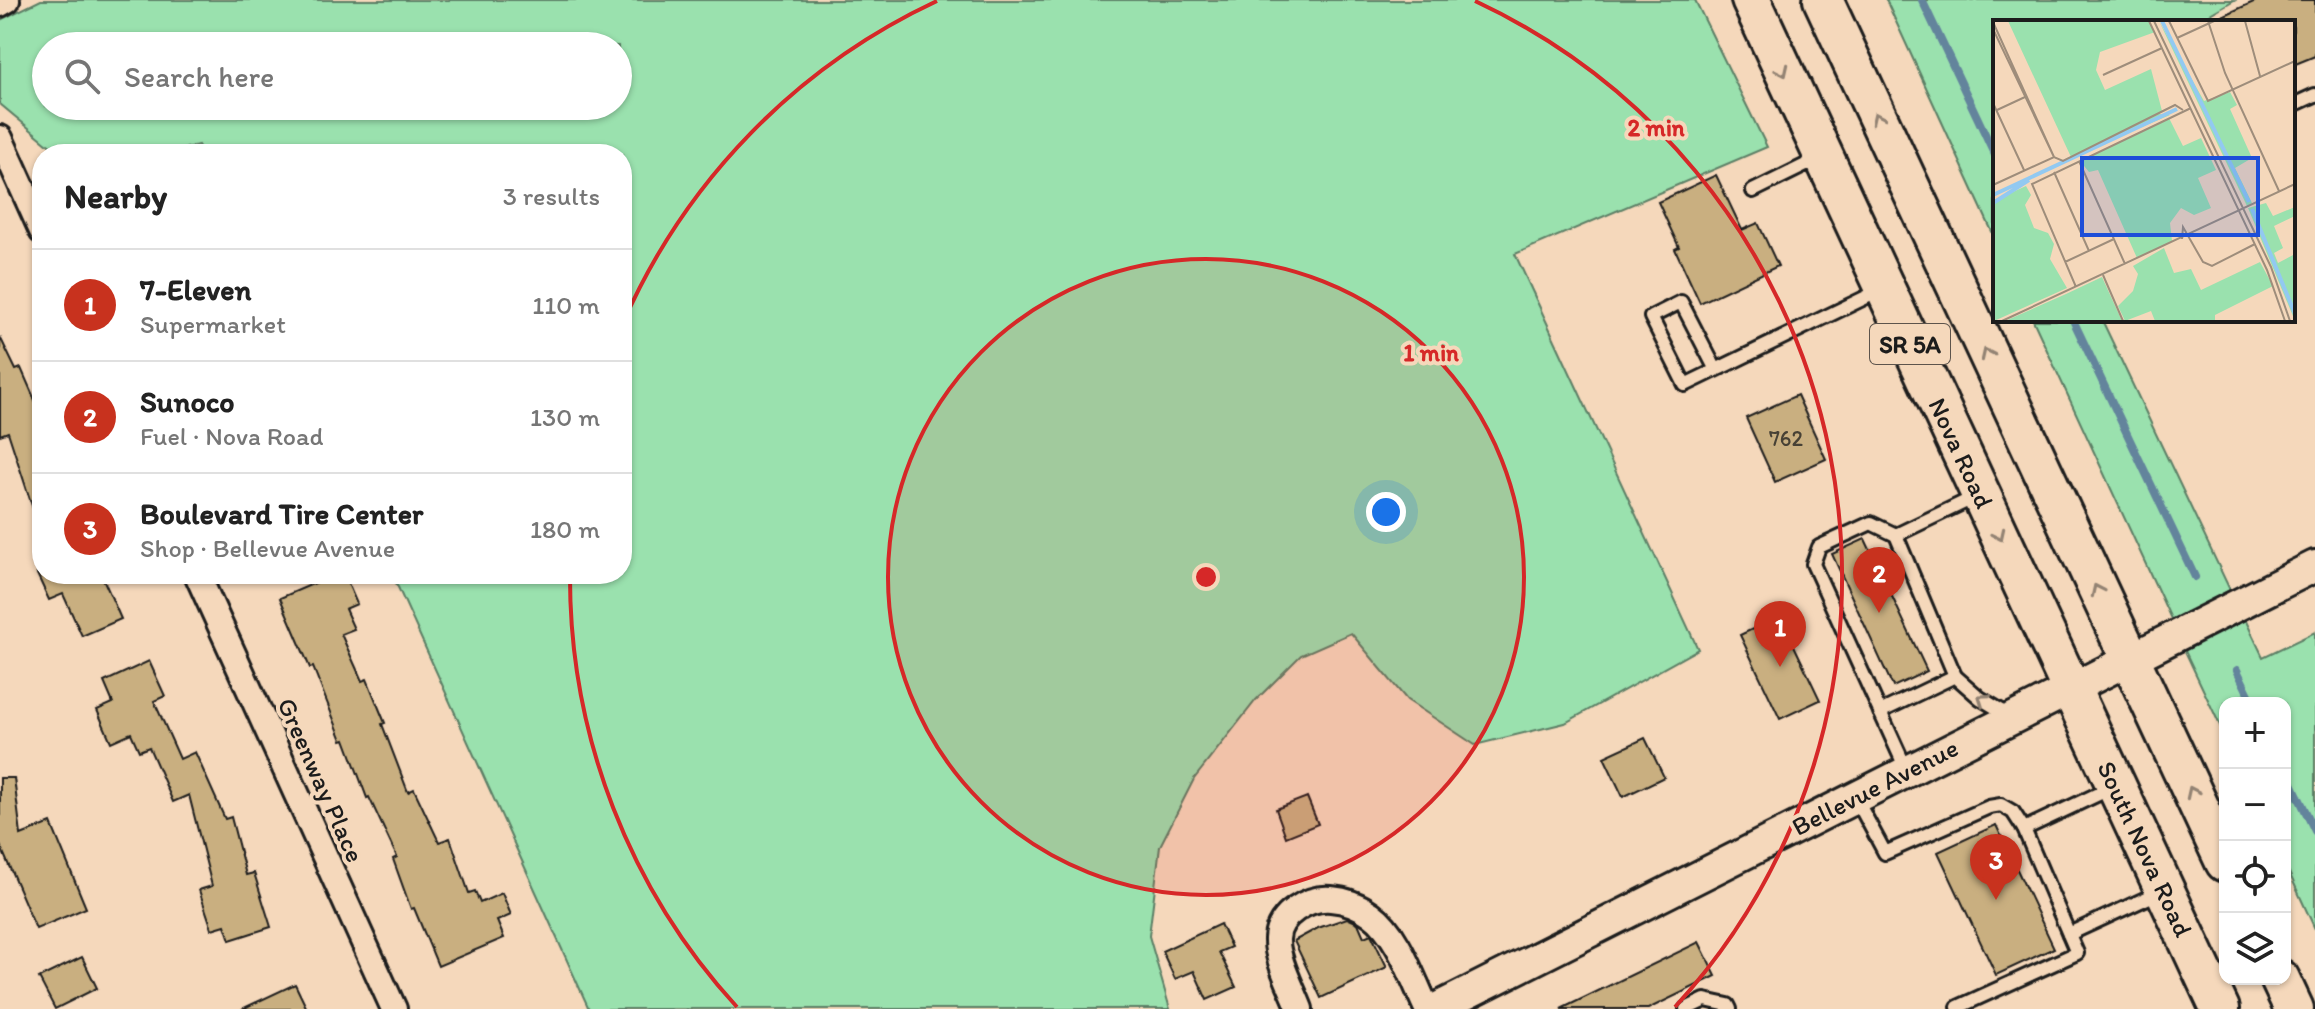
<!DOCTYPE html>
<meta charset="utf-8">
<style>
body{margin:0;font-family:Itim,sans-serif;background:#f2f2f2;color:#222}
.controls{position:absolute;right:24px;bottom:24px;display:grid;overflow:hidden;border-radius:16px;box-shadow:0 2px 6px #0004}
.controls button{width:72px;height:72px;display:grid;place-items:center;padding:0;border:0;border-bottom:2px solid #e0e0e0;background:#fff;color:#222;font:40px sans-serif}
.you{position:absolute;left:1386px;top:512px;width:28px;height:28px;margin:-20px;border:6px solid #fff;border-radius:50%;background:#1a73e8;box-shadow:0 0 0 12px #1a73e833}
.badge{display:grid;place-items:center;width:52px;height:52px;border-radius:50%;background:#c8321e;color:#fff;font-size:26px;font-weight:700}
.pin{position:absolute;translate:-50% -66px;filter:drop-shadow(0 2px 4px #0008)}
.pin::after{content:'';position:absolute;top:42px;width:28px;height:24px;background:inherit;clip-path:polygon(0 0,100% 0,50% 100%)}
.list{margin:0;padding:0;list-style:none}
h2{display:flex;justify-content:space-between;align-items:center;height:104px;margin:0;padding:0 32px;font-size:34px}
h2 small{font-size:26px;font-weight:400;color:#767676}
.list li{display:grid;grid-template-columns:52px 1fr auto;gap:24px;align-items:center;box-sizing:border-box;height:112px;padding:0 32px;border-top:2px solid #e0e0e0}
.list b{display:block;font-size:30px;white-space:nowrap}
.list p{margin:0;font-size:26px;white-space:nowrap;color:#767676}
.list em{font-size:26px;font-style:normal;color:#767676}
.icon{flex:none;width:44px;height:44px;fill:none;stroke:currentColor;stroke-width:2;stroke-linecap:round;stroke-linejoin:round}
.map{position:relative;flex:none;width:2315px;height:1009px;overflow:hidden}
.search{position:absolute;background:#fff;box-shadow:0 2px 6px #0004;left:32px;top:32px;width:600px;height:88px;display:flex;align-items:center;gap:20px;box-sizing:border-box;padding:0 28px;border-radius:44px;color:#767676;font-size:30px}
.panel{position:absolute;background:#fff;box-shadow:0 2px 6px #0004;left:32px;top:144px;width:600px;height:440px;border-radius:32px}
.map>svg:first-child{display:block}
.green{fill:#9ae1ae;stroke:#5b7e65;stroke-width:2;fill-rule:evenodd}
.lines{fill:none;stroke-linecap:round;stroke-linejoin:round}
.stream{stroke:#63849c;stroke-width:8}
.building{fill:#c9af80;stroke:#1c1c1c;stroke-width:2}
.service-casing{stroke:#1c1c1c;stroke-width:18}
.minor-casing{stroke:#1c1c1c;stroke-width:30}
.tertiary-casing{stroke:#1c1c1c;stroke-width:36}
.primary-casing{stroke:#1c1c1c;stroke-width:44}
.service{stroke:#f5d8bb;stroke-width:12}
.minor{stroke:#f5d8bb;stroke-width:24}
.tertiary{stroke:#f5d8bb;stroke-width:30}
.primary{stroke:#f5d8bb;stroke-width:38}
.oneway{stroke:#938373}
.ring{fill:none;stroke:#d62828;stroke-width:4}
.labels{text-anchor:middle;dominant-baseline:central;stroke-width:8;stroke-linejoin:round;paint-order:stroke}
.number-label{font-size:22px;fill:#474135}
.shield{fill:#f5d8bb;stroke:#5d544c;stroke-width:2}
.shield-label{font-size:24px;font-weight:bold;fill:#1c1c1c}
.street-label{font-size:26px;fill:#1c1c1c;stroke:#f5d8bb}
.inset-river{fill:none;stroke:#92c9f1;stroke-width:4}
.inset-road{fill:none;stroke:#9e8d7b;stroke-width:2}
.view{fill:#1d4ed8;fill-opacity:0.15;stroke:#1d4ed8;stroke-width:4}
.inset-edge{fill:none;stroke:#1c1c1c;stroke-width:4}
.centre{fill:#d62828;stroke:#f5d8bb;stroke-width:4}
.ring-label{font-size:24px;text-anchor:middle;font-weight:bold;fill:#d62828;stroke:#f5d8bb;stroke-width:8;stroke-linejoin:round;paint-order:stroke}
</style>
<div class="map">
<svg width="2315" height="1009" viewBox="0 0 2315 1009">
<rect width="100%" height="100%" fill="#f5d8bb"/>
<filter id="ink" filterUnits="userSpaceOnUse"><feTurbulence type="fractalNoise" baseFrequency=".0125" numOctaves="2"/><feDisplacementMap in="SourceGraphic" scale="16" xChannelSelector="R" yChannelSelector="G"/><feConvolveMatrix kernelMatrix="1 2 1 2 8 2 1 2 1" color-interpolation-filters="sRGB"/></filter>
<g filter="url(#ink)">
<!-- green -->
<g class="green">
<path d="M41,0h1654l72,147 -252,107 183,395 -133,74 -90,22 -68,-45 -56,-67 -50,22 -45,45 -62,79 -34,67 -11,90 21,73h-581l-197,-435h230v-420h-419l-5,-9 -34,9h-104l-60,-50v-84zM46,46h572v60h-572z"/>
<path d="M1886,0h348l-38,22h-201v216z"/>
<path d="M2033,320h69l128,270 -58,31z"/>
<path d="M2244,617l19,40 52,-25v297l-30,-65v-161h-60v33l-41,-87z"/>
</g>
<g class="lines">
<!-- stream -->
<g class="stream">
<path d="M1922,0l73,155"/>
<path d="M2073,320l122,257"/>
<path d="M2237,670l16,33"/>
<path d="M2285,769l30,62"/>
</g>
</g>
<!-- building -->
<g class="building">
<path d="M2258,0h57v56l-22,9v-43h-84z"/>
<path d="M1716,175l26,55 16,-7 20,43 -78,37 -25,-54 4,-2 -21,-45z"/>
<path d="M0,337l16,33 5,-2 21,48v107l-4,1 -30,-92 -8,3z"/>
<path d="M1797,395l29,64 -51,23 -29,-64z"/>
<path d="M1865,539l62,132 -34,16 -61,-133z"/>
<path d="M37,574h70l-5,2 19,43 -39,17 -19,-42 -14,6z"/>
<path d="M336,574h8l13,30 -12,5 9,20 -13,5 21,47 5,-2 18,44 -3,1 26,68 6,-3 25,53 11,-4 19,55 6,-2 5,12 22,-10 9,22 -14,6 7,17 -66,28 -24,-58 -3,1 -18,-50 4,-2 -28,-60 -2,1 -22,-59 -3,1 -29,-73 -3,1 -30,-70z"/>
<path d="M1780,616l40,84 -40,19 -40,-84z"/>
<path d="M149,661l16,35 -11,5 26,58 15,-7 30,67 6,-2 15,58 8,-2 17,54 -41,13 -5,-15 -13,4 -13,-39 13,-4 -23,-91 -16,7 -24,-55 -10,4 -8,-18 -20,9 -14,-32 16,-7 -9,-21z"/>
<path d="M1645,738l19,39 -41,20 -19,-40z"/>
<path d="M0,778h14l7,57 30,-12 35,85 -50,21 -36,-84z"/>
<path d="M1307,797l11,27 -32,13 -10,-28z"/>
<path d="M1996,825l58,123 -58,27 -58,-123z"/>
<path d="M1347,918l11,5 6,14 7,-3 16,33 -66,31 -27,-57 24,-13z"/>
<path d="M1220,924l11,23 -12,5 17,35 -29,13 -13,-29 -19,8 -13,-28z"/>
<path d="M1699,942l17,34 -68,33h-87z"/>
<path d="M82,957l15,31 -42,21 -16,-31z"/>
<path d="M295,984l12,25h-65z"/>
</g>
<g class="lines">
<defs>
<g id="service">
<path d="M2293,105l22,-10"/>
<path d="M1753,191l65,-32"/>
<path d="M1716,370l-35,-68 -30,15 34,68 196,-95"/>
<path d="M1955,676l25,22 30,18"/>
<path d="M1880,712l75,-36 -59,-141"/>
<path d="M1907,771l-94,-207 6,-17 52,-24 25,12 81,-39"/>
<path d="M1855,797l30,56 104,-46 12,-2 12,7 11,17 53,124 -119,54"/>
<path d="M2024,829l87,-41"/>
<path d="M2069,934l91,-42"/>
<path d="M1686,1009l19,-9 23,5 2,4"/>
</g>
<g id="minor">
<path d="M0,4l7,-4"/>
<path d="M0,138l42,93"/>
<path d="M197,574l197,435"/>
<path d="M1300,1009c-7,-19 -24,-50 -23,-70 1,-24 31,-42 54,-40 14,1 29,7 40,15 27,19 42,66 56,95"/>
</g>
<path id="tertiary" d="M1436,1009l879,-443"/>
<g id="primary">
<path d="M1751,0l469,1009"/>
<path d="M1823,0l402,862"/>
<path d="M2280,979l14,30"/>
</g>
</defs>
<!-- service casing -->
<use href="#service" class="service-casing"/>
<!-- minor casing -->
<use href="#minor" class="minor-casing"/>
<!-- tertiary casing -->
<use href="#tertiary" class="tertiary-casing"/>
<!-- primary casing -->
<use href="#primary" class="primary-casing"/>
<!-- service -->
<use href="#service" class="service"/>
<!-- minor -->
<use href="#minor" class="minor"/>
<!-- tertiary -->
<use href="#tertiary" class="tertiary"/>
<!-- primary -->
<use href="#primary" class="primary"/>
</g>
<!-- one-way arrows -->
<defs><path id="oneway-chevron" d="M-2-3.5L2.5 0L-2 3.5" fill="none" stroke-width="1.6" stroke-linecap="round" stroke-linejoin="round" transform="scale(2)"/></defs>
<g class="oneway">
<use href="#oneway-chevron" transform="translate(1783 71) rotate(65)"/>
<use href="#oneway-chevron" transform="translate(1877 118) rotate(-115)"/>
<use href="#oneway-chevron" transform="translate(1987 354) rotate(-115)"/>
<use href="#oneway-chevron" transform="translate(1999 535) rotate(65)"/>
<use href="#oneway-chevron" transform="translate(2097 590) rotate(-115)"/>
<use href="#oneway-chevron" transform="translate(1983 699) rotate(-145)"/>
<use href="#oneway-chevron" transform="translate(2192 792) rotate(-115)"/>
</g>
</g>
<!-- distance rings -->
<circle cx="1206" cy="577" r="318" fill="#d62828" fill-opacity=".12"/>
<g class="ring">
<circle cx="1206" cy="577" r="318"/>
<path d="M737 1007A636 636 0 0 1 570 577M623 323A636 636 0 0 1 937 1M1475 1A636 636 0 0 1 1675 1007"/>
</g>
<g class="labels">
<!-- number labels -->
<g class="number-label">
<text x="1786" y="438">762</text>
</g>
<!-- shield labels -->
<rect class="shield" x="1870" y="324" width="80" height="40" rx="6"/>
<g class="shield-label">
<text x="1910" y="344">SR 5A</text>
</g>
<!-- street labels -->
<g class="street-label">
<text transform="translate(1961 453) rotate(65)">Nova Road</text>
<text transform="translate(321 780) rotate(66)">Greenway Place</text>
<text transform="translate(1875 787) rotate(-27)">Bellevue Avenue</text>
<text transform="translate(2145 849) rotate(65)">South Nova Road</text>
</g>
</g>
<!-- overview -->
<g transform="translate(1993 20)">
<rect width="302" height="302" fill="#f5d8bb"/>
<path d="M15,1h141l6,11 -55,20 -4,18 9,20 46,-21 11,42 -4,3 12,1 -99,42zM166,1l45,80 26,-9 7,13 -7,4 22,49 -17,10 17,35 -5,3zM176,98l14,28 18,-8 15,32 -18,8 13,30 -17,7 -13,-7 -11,15 2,18 -35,17 -39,-88 -9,2 -9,-11zM33,166l5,9 -6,10 9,23 14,5 6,11 -4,15 17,29 -73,33 -1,-120zM273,183l7,13 22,-9v9l-21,10 9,22 -9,5 4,10 17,-9v67l-47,-113zM171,228l10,25 17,-4 10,21 59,-28 13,24 -58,29v6h-60l-4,-10 -26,10 -7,-15 15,-15 5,-17 -5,-8zM109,257l20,44h-117l61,-27z" fill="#9ae1ae"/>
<path class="inset-river" d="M169,1l87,181M0,175l184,-86M0,183l36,-23M259,189l43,105"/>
<path class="inset-road" d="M156,1l118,249 18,51M161,1l117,246 19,54M176,1l39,80 87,-40M215,1l17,52 54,118M252,1l15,55M0,2l61,135M0,9l61,128M184,18l37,-17M110,55l59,-27M0,83l31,67M4,90l28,-13M86,141l46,103M61,152l35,79M0,165l61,-28 9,4 112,-56 8,5M189,219l1,-12 20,35 9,4 43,-22M72,242l49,-23M110,255l20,46M83,267l-44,-103 159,-76M9,301l293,-137"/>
<path class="view" d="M89,138h176v77h-176z"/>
<rect width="302" height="302" class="inset-edge"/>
</g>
<circle cx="1206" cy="577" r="12" class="centre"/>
<g class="ring-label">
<text x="1656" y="136">2 min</text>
<text x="1431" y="361">1 min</text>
</g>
</svg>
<div class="controls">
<button>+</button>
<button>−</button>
<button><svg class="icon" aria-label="locate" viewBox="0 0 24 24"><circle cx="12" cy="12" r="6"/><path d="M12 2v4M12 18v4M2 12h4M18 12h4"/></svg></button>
<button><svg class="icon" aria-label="layers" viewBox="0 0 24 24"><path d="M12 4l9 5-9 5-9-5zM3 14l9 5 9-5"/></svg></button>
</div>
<div class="you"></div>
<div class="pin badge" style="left:1780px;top:667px">1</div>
<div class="pin badge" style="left:1879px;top:613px">2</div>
<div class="pin badge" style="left:1996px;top:900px">3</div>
<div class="search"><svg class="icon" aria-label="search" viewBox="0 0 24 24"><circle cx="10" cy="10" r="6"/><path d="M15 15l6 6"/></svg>Search here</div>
<section class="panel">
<h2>Nearby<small>3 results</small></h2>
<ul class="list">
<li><span class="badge">1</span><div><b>7-Eleven</b><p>Supermarket</p></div><em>110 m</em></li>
<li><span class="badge">2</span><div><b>Sunoco</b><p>Fuel · Nova Road</p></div><em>130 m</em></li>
<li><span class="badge">3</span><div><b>Boulevard Tire Center</b><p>Shop · Bellevue Avenue</p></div><em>180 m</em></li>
</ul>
</section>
</div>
